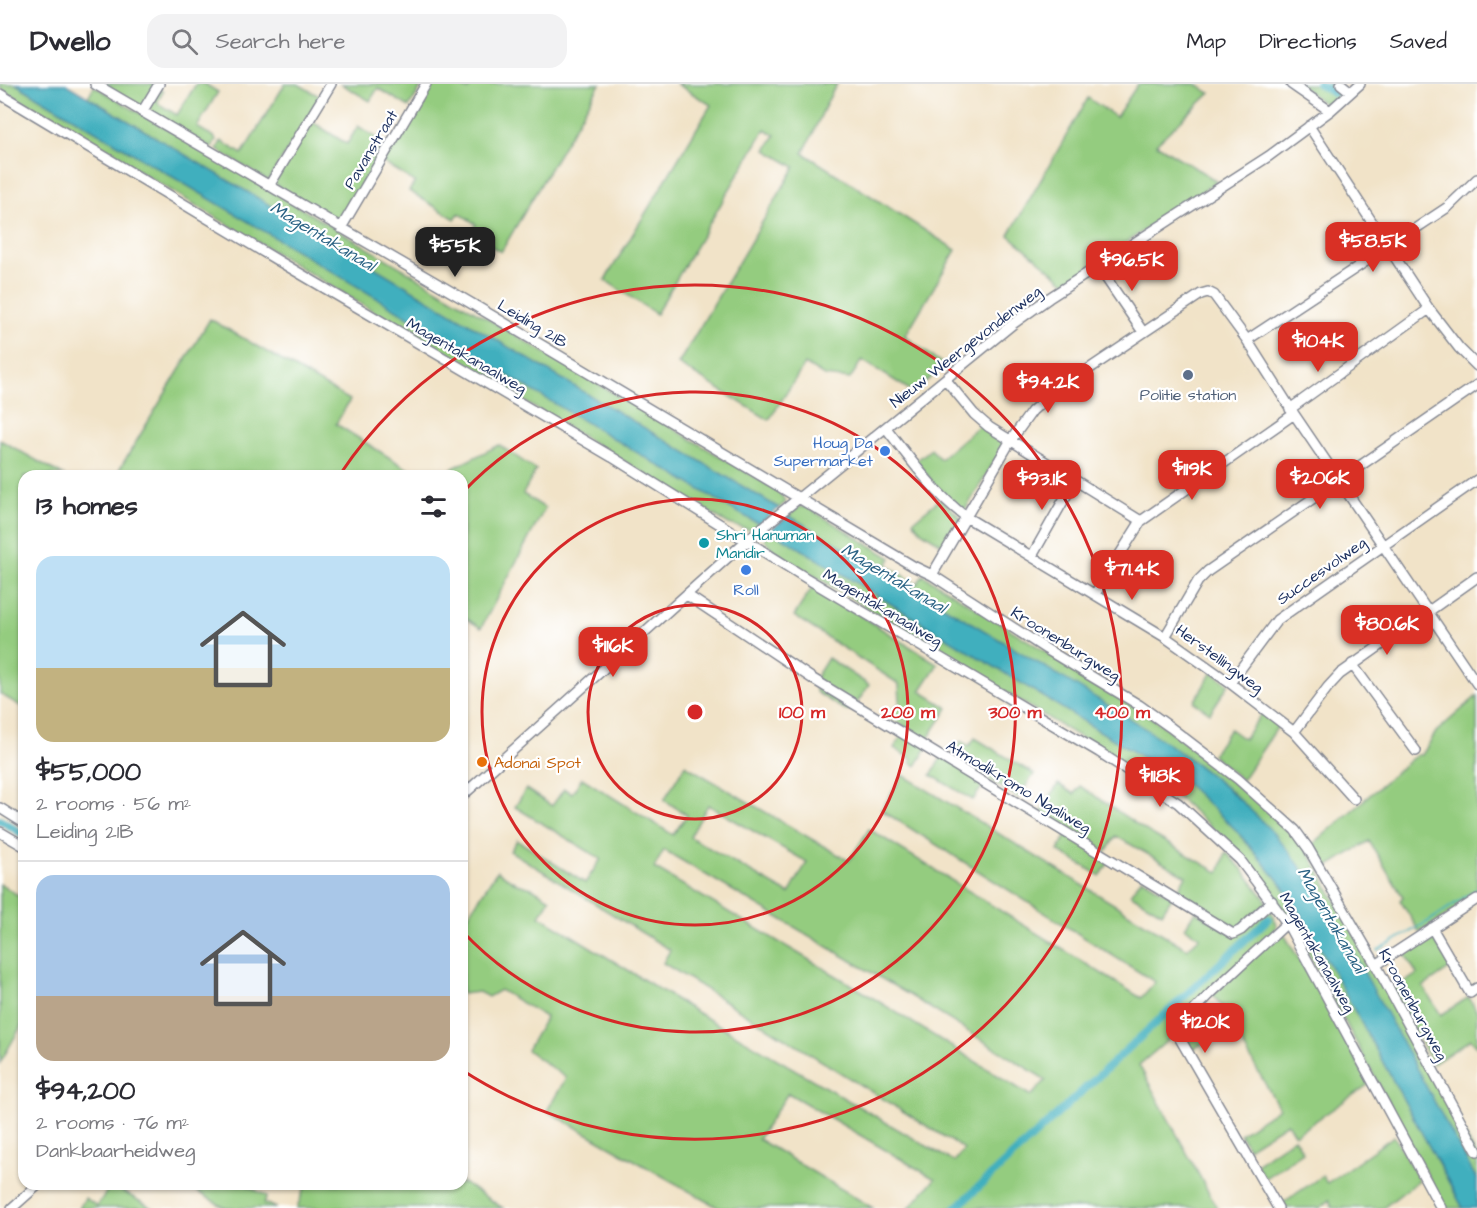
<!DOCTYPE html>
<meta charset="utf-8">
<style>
body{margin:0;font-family:"Architects Daughter",sans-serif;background:#f2f2f3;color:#2b2b33;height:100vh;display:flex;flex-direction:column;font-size:22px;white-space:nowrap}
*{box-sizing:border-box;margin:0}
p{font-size:20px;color:#7c7c81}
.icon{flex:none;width:33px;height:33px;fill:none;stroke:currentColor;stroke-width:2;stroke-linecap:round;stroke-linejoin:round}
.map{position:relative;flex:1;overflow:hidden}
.sheet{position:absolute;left:18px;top:386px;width:450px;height:720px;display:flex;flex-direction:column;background:#fff;border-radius:18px;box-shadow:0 2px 4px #0004}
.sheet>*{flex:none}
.price{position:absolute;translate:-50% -51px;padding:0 14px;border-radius:12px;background:#d93025;color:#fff;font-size:20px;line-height:39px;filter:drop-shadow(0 2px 3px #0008)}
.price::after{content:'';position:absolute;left:50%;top:36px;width:18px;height:14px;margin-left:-9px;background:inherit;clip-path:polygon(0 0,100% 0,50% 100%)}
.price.selected{background:#222;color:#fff}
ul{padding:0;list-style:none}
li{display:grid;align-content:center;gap:12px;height:318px;padding:0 18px}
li+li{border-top:2px solid #e1e1e2}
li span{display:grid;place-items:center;height:186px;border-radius:18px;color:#555}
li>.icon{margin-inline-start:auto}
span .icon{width:108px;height:108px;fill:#fffc;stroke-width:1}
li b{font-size:26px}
h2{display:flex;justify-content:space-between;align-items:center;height:72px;padding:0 18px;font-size:26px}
header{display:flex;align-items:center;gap:36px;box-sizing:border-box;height:84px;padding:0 30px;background:#fff;border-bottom:2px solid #e1e1e2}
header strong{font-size:28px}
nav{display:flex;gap:33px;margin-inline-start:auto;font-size:21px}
.search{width:420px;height:54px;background:#f2f2f3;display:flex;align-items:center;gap:15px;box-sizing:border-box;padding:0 21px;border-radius:18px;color:#7c7c81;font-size:22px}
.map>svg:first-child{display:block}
</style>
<header>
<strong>Dwello</strong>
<div class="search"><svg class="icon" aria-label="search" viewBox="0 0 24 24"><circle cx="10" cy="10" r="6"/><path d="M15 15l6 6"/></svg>Search here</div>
<nav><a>Map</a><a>Directions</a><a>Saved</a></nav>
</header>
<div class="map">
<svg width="1477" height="1124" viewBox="0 0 1477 1124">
<rect width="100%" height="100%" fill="#fff"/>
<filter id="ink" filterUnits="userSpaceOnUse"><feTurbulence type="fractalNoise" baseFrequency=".0167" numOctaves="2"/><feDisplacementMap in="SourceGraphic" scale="12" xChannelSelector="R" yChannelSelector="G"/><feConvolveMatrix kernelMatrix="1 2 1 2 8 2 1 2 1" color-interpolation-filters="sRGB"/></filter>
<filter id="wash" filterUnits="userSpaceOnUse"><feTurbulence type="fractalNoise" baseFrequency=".008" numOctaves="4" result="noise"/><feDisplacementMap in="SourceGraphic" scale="24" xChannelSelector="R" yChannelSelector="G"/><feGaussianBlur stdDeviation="1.35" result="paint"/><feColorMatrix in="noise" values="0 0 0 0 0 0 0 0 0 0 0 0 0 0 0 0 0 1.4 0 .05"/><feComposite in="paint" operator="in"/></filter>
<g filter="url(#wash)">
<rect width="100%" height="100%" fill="#f1e3c8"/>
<path fill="#94cc7f" stroke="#587e6e" stroke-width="1.5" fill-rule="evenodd" d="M0,0h16l743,440 -9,6 -21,-6 -729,-436z
M101,0h56l-15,23z
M196,0h9l13,8 -21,35 17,10 2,3 -4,8 -60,-35c-5,-9 3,-16 8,-24l3,3 -6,11 20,12z
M285,0h13l23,13 -53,84 -51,-31 4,-9 21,13z
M341,0h82l-14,23 -31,-19 -8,13z
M429,0h28l11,6 4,-6h128l-99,168 -30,-18 5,-10 -17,-11 -4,6 -46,-28 6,-9 -33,-20z
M677,0h160c-14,22 -21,47 -34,69l153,97 -51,86 40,30 -32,26 -51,-32 -12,19 -26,-3 -19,-12 -36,56 -91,-56 117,-197 -29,-17 9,-15 -10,-6 -109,185 -51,-34 106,-175z
M1138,0h58l14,9 -54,51 61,37 -151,102 -57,-48 79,-137 28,19z
M1299,0h35l4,6 1,6 -10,8h-5z
M94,2l683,404 9,12 -7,6 -691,-411z
M311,37l36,23 11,-18 30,19 -47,78 -64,-37 -2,-4z
M210,235l140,81 -14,24 78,49 -2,2h-296z
M981,340l21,17 2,5 -39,64c-16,-2 -38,-36 -49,-49l15,-12 9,10z
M0,356l63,35 -39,1v232l-24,-14z
M499,361l37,25 -13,24 22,14 -64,120 -19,-12v-140l-14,-1 5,-7z
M940,415l19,17 1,4 -14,27 -25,-16 -8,-10z
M799,423h8l84,51 -4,7 30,19 6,-9 231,144 87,66 48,43 15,17 106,187 67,125v23l-121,-221 -49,-83 -32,-40 -42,-43 -48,-38 -396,-239z
M770,446l418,255 47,44 48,57 29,47 151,275h-18l-146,-272 -24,-38 -30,-41 -70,-62 -400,-243 -11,-13z
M813,502l125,78 -18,27 28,17 -21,32 -38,-23 11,-15 -1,-18 -105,-68z
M828,574l41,27 -16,24 -7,2 -30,-19v-15z
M1212,588l17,12 -19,29 -16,-11z
M1477,612v200l-57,37 -20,-33 3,-3 -34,-56 -46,29 -12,-24 105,-91h6l14,-23z
M1263,628l16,13 -37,55 -30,-25 18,-26 14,10z
M904,648l24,14 -12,20 -5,-4 1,-3 -18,-11z
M975,654l59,36 -16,24 -66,-42 9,-15 8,5z
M942,672l43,27 -12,17 -42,-25z
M685,681l164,96 20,-32 272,169 14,-16 -274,-172 22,-35 284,174 13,-12 -15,-9 10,-17 39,24 35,-28 8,18 -4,6 -95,88 -4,16 -35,30 78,143h-308l26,-29 -147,-86 -30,46 115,69h-154l-172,-97 19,-33 -39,-28 19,-33 -46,-27 -12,7 -9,-5 -17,2v-69l35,-54 20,13 15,4 18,11 -10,17 153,94 261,152 10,-13 -301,-186 7,-13 -160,-99 7,-11 68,43 16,-24 -86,-52 11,-18 26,17 12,-17 8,4 10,-15 91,57 14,-20 -23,-15zM708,721l99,57 -18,32 -99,-57zM664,766l247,146 135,84 -15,16 -174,-108 -203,-120z
M1058,700l16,10 6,-8 70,47 69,40 7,-21 17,18 23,30v3l-31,27 -60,-36 11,-18 -70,-40 -10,16 -65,-40z
M1067,750l44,25 -11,17 -42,-25z
M1142,794l30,19 -10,16 -32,-19z
M0,800l24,15v122l-24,42z
M1282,847l40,66 47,87 -74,51 -8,-12 -39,25 -8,-14 39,-26 -47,-82 -42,25 -6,-11 -2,-13 4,-5 7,13 33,-24 -13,-16z
M1431,850l21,33 -29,20 18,28 28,-18 8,15v35l-6,-8 -38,25 -40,-74 24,-16 -14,-23z
M1394,1052l25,44 -36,28h-50l-4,-8 -9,8h-37l-2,-4 41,-28 5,7z
M1294,1054l9,14 -38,26 -9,-14z
M462,1098l41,26h-206l9,-24h156z
M184,1100h60l23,12 -3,7 13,5h-52z
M111,1101l41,23h-73l6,-10 12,8z"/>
<path fill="#41afbe" stroke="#2e6f8e" stroke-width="1.5" d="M16,0h50l713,424 -20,16 -20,-11z
M789,432c84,48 168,98 251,148 84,51 169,98 235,171 39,44 68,99 96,150 36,65 71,130 106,195v28h-14l-151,-275 -29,-47 -48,-57 -47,-44 -418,-255z"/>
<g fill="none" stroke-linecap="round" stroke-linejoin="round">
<path stroke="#41afbe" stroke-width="2" d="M1319,0l14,9
M1378,866l51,-29 48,-32"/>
<path stroke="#41afbe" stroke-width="8" d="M1319,0l14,9
M0,736l24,15
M956,1124l312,-289"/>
</g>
</g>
<g filter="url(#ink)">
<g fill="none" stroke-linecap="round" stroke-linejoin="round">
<defs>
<path id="minor" d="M95,0l379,221 439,261 19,9 114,74 93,56 31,22 68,52 57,51 13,18 68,117 101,186
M1291,0l39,27
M1341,0l10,8
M0,10l277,166 335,197 194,121 293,174 79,51 62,57 47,63 154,285
M142,28l17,-28
M1309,42l120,183 30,39 18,18
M269,102l62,-102
M341,144l85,-144
M1098,182l45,66
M1247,256l201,-133 29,-28
M946,296l28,34 15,13 152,94
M1290,325l139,-100
M886,344c25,32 48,65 80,89l199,120 65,46 64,49 60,67
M1032,472l43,-76
M932,491l79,-135 21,-29 18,-16 151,-101 7,-2 6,3 33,45 47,74 183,270
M1095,510l46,-73 153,-107
M687,511l126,84 420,255 8,-4 31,-29
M1165,553l33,-56 10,-10 269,-186
M1352,580l64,87
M1230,599l47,-63 200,-140
M1294,648l34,-45 12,-13 137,-97
M462,712l284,-255 268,-218 35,-25 220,-142 61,-45 30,-27
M0,724l24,15
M0,748l24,14
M1432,844l38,65 7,-5
M1376,881l101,-66
M12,1124l27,-24
M1278,1124l-99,-171 -1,-10 33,-34 76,-70"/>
</defs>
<use href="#minor" stroke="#868993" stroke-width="12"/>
<use href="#minor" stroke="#fff" stroke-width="9"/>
</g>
</g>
<g fill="none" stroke="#d62828" stroke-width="3">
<circle cx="695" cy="628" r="107"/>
<circle cx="695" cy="628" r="213"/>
<path d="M463 408A320 320 0 1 1 463 848"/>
<path d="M341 389A427 427 0 1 1 462 986"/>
</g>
<circle fill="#5c6f8a" stroke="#fff" stroke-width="2" cx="1188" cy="291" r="6"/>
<g fill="#3f7fe0" stroke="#fff" stroke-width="2">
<circle cx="885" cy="367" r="6"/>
<circle cx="746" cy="486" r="6"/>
</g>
<circle fill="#0f9aa8" stroke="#fff" stroke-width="2" cx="704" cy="459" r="6"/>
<circle fill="#e8710a" stroke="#fff" stroke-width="2" cx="482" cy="678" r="6"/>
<g text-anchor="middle" stroke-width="4.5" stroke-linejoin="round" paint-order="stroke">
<g font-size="16" fill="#1b2f5e" stroke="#fff">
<text transform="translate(370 65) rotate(-59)" y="6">Pavanstraat</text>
<text transform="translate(533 239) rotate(31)" y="6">Leiding 21B</text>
<text transform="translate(965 262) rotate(-38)" y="6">Nieuw Weergevondenweg</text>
<text transform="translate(467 271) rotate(30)" y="6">Magentakanaalweg</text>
<text transform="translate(1321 486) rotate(-35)" y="6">Succesvolweg</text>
<text transform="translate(883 523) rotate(31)" y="6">Magentakanaalweg</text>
<text transform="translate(1066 559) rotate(32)" y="6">Kroonenburgweg</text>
<text transform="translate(1220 574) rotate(36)" y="6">Herstellingweg</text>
<text transform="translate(1019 702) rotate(31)" y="6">Atmodikromo Ngaliweg</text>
<text transform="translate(1318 868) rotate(60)" y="6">Magentakanaalweg</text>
<text transform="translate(1414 920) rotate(61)" y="6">Kroonenburgweg</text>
</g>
<g font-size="16" fill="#4e5e75" stroke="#fff">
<text x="1188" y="316">Politie station</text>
</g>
<g font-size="16" fill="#366cbe" stroke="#fff" text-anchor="end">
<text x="873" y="364">Houg Da<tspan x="873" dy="18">Supermarket</tspan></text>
<text x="746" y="511" text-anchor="middle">Roll</text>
</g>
<g font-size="16" fill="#0d838f" stroke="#fff" text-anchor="start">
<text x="716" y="456">Shri Hanuman<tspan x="716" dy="18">Mandir</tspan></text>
</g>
<g font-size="16" fill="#c56008" stroke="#fff" text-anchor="start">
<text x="494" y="684">Adonai Spot</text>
</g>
<g font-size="18" font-style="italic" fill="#2a6284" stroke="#fff">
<text transform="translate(323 152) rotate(31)" y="6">Magentakanaal</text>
<text transform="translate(894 494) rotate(31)" y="6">Magentakanaal</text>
<text transform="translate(1332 836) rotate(60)" y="6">Magentakanaal</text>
</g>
</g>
<circle cx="695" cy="628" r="9" fill="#d62828" stroke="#fff" stroke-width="3"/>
<g font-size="18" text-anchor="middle" font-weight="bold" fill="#d62828" stroke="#fff" stroke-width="4.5" stroke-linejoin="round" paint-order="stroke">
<text x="802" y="634">100 m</text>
<text x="908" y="634">200 m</text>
<text x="1015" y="634">300 m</text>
<text x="1122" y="634">400 m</text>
</g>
</svg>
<b class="price" style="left:1373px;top:189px">$58.5K</b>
<b class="price selected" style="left:455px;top:194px">$55K</b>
<b class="price" style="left:1132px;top:208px">$96.5K</b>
<b class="price" style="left:1318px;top:289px">$104K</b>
<b class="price" style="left:1048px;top:330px">$94.2K</b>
<b class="price" style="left:1192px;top:417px">$119K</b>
<b class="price" style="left:1320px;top:426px">$206K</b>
<b class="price" style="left:1042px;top:427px">$93.1K</b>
<b class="price" style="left:1132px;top:517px">$71.4K</b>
<b class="price" style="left:1387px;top:572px">$80.6K</b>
<b class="price" style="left:613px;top:594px">$116K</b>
<b class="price" style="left:1160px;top:724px">$118K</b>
<b class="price" style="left:1205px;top:970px">$120K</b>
<section class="sheet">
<h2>13 homes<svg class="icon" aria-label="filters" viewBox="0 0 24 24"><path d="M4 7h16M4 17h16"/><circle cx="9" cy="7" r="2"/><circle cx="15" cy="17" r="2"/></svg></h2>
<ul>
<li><span style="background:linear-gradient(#bfe0f5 60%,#c2b280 0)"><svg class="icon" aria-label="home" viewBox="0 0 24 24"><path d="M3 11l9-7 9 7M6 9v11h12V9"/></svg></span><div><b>$55,000</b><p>2 rooms · 56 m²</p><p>Leiding 21B</p></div></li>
<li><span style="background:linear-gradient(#a9c7e8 65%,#b9a48a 0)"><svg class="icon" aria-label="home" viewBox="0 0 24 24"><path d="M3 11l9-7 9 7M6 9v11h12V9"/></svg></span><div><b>$94,200</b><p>2 rooms · 76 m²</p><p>Dankbaarheidweg</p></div></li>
</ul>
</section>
</div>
